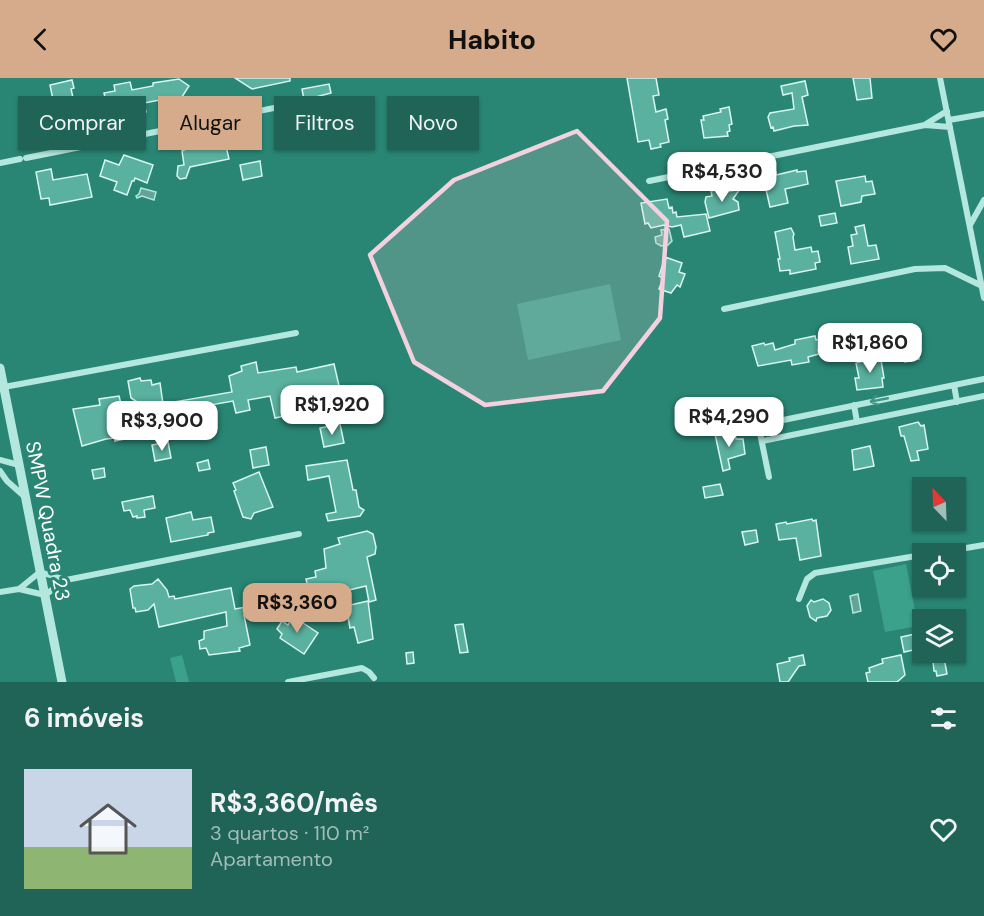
<!DOCTYPE html>
<html lang="pt">
<meta charset="utf-8">
<style>
body{margin:0;font-family:"DM Sans",sans-serif;background:#276a5d;color:#f1f3f6;height:100vh;display:flex;flex-direction:column;font-size:22px;white-space:nowrap}
*{box-sizing:border-box;margin:0}
p{font-size:20px;color:#a1bdba}
.icon{flex:none;width:33px;height:33px;fill:none;stroke:currentColor;stroke-width:2;stroke-linecap:round;stroke-linejoin:round}
.map{position:relative;height:604px;overflow:hidden}
.panel{display:flex;flex-direction:column;background:#1f6457;flex:1}
.panel>*{flex:none}
.guide{position:absolute;left:18px;top:18px;width:600px;height:54px;display:flex;gap:12px}
.needle{width:39px;rotate:337deg}
.fabs{position:absolute;left:912px;top:399px;display:grid;gap:12px}
.fabs a{display:grid;place-items:center;width:54px;height:54px;border-radius:0px;background:#1f6457;box-shadow:0 2px 4px #0004;font-size:30px}
.price{position:absolute;translate:-50% -51px;padding:0 14px;border-radius:12px;background:#fff;color:#222;font-size:20px;line-height:39px;filter:drop-shadow(0 2px 3px #0008)}
.price::after{content:'';position:absolute;left:50%;top:36px;width:18px;height:14px;margin-left:-9px;background:inherit;clip-path:polygon(0 0,100% 0,50% 100%)}
.price.on{background:#d6ab8b;color:#111}
ul{padding:0;list-style:none}
li{display:flex;align-items:center;gap:18px;height:150px;padding:0 24px}
li span{display:grid;place-items:center;flex:none;width:168px;height:120px;border-radius:0px;color:#555}
li>.icon{margin-inline-start:auto}
span .icon{width:72px;height:72px;fill:#fffc;stroke-width:1}
li b{font-size:26px}
h2{display:flex;justify-content:space-between;align-items:center;height:72px;padding:0 24px;font-size:26px}
.tag{padding:0 21px;border-radius:0px;background:#1f6457;box-shadow:0 2px 4px #0004;font-size:21px;line-height:54px}
.tag.on{background:#d6ab8b;color:#111}
header{display:flex;justify-content:space-between;align-items:center;height:78px;padding:0 24px;background:#d6ab8b;color:#111;font-size:27px;font-weight:700}
.map>svg:first-child{display:block}
</style>
<header><svg class="icon" aria-label="back" viewBox="0 0 24 24"><path d="M15 5l-7 7 7 7"/></svg>Habito<svg class="icon" aria-label="heart" viewBox="0 0 24 24"><path d="M12 20l-8-8c-3-5 5-10 8-4 3-6 11-1 8 4z"/></svg></header>
<div class="map">
<svg width="984" height="604" viewBox="0 0 984 604">
<defs>
<pattern id="water-ripples" width="26" height="14" patternUnits="userSpaceOnUse" patternTransform="scale(1.5)"><rect width="26" height="14" fill="#65a397"/><path d="M2 4q2-2 4 0t4 0M15 11q2-2 4 0t4 0" fill="none" stroke="#5c857d"/></pattern>
</defs>
<rect width="100%" height="100%" fill="#298674"/>
<path fill="#3ba18b" d="M610,206l11,56 -93,20 -11,-56z
M906,486l12,62 -33,6 -12,-61z
M182,577l7,27h-13l-6,-24z"/>
<path fill="url(#water-ripples)" stroke="#a9e8da" stroke-width="1.5" d="M141,110l15,4 -2,8 -12,-4 -5,2 -1,-2 3,-2z
M669,151l3,12 -4,4 -7,1 -5,-3 -1,-6 7,-2 -1,-5z
M858,516l3,17 -8,2 -3,-17z"/>
<path fill="#5ab19f" stroke="#d8f6f0" stroke-width="1.5" d="M235,0h55v3l-38,8z
M627,0h29l3,17 -6,1 3,16 10,-3 2,10 -3,1 4,22 -9,2 1,3 -10,2 -2,-9 -11,2z
M853,0h17l2,20 -15,2z
M179,1l10,7 -9,14 -5,-3 -31,6 2,9 -12,2 -1,-5 -16,4 1,5 -8,1 -6,-26 11,-2 -1,-6 16,-3 2,8 21,-4v-3z
M72,2l2,8 -3,1 7,30 -10,1 -1,-3 -28,9 -1,-7h-4l-1,-8 3,-1 -2,-6 19,-4 -3,-15z
M805,3l3,14 -6,2 6,28 -14,1 -20,5 -1,-4 -2,1 -3,-11 2,-4 24,-4 -2,-16 -9,2 -2,-9z
M329,6l2,9 -27,7 -2,-11z
M729,29l3,17 -3,1 1,6 -3,1 1,4 -24,2 -3,-18h3l-1,-4 18,-4 -1,-3z
M225,64l4,17 -39,8 -4,11 -6,1 -3,-3 1,-10 6,-1 -2,-14 13,-6z
M124,77l29,10 -6,18 -12,-5 -1,3h-2l-5,14 -13,-5 3,-8 -17,-6 5,-16 14,5z
M260,83l2,15 -19,4 -3,-15z
M51,91l2,11 34,-6 5,23 -42,8 -1,-7 -8,1 -5,-27z
M797,92v2l9,-1 2,13 -23,5 3,14 -18,4 -5,-22 6,-1 -2,-10 7,-2v3z
M865,98l1,6 6,-1 3,13 -13,2 -1,6 -20,4 -5,-25z
M725,110l1,4 14,-3 -7,10 5,3 1,8 -30,8 -4,-16 1,-5 6,-1 -1,-5z
M667,121l2,9 3,-1 1,6 3,-1 1,5 29,-3 4,17 -26,6 -3,-12 -9,2 -8,-2 -13,3 -3,-5 -3,1 -4,-21z
M835,135l2,10 -16,3 -2,-10z
M864,147l4,21 8,-1 3,14 -28,5 -3,-17 5,-1 -2,-11 6,-1 -2,-7z
M791,150l3,6 -1,3 2,13 16,-3 1,5 6,-1 2,11 -5,1 1,6 -26,5v-4l-10,1 -2,-12h2l-5,-27z
M665,179l17,6 -3,9 6,2 -5,13 -3,-2 -6,8 -12,-4 4,-11 -4,-2z
M815,258l1,4 6,-1 2,10 -6,1 1,4 -11,3 1,5 -17,3 -1,-5 -33,6 -6,-20 12,-3 1,2 8,-2 2,7 20,-6v-4z
M918,272l1,9 -14,3 -2,-9z
M880,276l4,24h-2l1,9 -26,3 -2,-12h4l-3,-15 13,-3 -1,-3z
M256,284l2,11 38,-6 1,5 37,-8 9,39 -28,4 -3,-16 -24,4 4,16 -3,1v3l-14,3 -5,-22 -22,4 2,10 -14,3 -3,-12 -40,7 4,20 -24,4 -3,-18 -25,5 -3,-3 -3,-13 -8,-5 -3,-17 12,-3 1,3 10,-1 1,5 8,-2 3,21 69,-12 -3,-16 13,-5 -1,-5z
M119,318l7,27 8,-2 2,13 -7,1 1,3 -15,3v-3l-9,1 -24,7 -9,-37 27,-4 -1,-6z
M918,344l3,4 3,-1 4,24 -11,2 2,9 -8,1 -7,-25h-3l-2,-9z
M340,346l4,19 -20,4 -4,-19z
M735,353l1,8h7l2,15 -17,5 2,10 -7,2 -8,-37z
M168,364l3,16 -16,3 -3,-16z
M870,368l4,20 -20,4 -2,-20z
M266,369l3,18 -16,3 -3,-18z
M208,382l2,9 -11,2 -2,-8z
M347,382l6,30h3l3,17 5,3 -4,6 -32,5 -2,-7 10,-2 -7,-36 -21,4 -2,-14z
M104,390l1,9 -11,2 -2,-9z
M259,394l14,35 -19,6 -3,6 -8,-2 -9,-26 2,-1 -3,-7z
M720,406l3,11 -18,3 -2,-11z
M153,418l2,12 -11,2 1,7 -8,1v-2l-4,1 -3,-7 -6,1 -2,-9z
M191,434l2,8 18,-3 3,15 -6,1v2l-37,7 -5,-24z
M812,441l1,2 3,-1 5,36 -21,4 -4,-22 -17,2 -3,-16 10,-2 1,2z
M756,452l2,12 -13,3 -3,-13z
M367,453l6,3 3,13 -1,7 -8,3 9,43 -7,2 -3,-16 -17,4 1,5 -7,2 -2,-8 -31,7 -4,-17 10,-2 -1,-6 11,-3 -2,-19 16,-5 -2,-6z
M158,501l9,11 2,7 5,-1 1,3 56,-11 4,21 11,-2 2,7 -4,1 6,30 -11,3 1,3 -31,4 -3,-7 -6,1 -1,-8 5,-2v-8l23,-5 -1,-14 -67,15 -5,-23 -6,6 -12,2 -1,-4h-2l-3,-19 4,-3 18,-2z
M274,513l1,14h-27l1,-9h17z
M823,521l6,4 2,7 -4,6 -10,2 -1,3 -6,-4 -3,-11 4,-6 3,2z
M368,523l5,38 -15,4 -4,-16 -4,1 -4,-22z
M295,535l11,7 -3,3 15,10 -14,21 -24,-16 2,-4 -5,-5 5,-8 6,4z
M463,546l5,28 -8,1 -5,-28z
M915,556l3,15 -14,3 -3,-15z
M413,574l1,11 -7,1 -1,-11z
M932,574h11l4,22 -10,2 -1,-5h-2z
M803,577l2,10 -6,1 -11,16h-8l-3,-18 13,-3 -1,-3z
M901,577l4,20 -8,7h-29l-2,-9 4,-1 -1,-4 14,-5 -1,-4z"/>
<g fill="none" stroke-linecap="round" stroke-linejoin="round">
<path stroke="#b4e7dd" stroke-width="6" d="M940,0l44,220
M949,42l35,-6
M926,46l21,-13
M26,80l253,-51
M0,85l20,-4
M649,103l276,-56 25,2
M970,147l14,-25
M724,231l191,-40 30,-1 37,18
M954,307l3,17
M4,309l292,-54
M854,327l3,17
M755,331l14,68
M759,347l225,-46
M762,363l222,-45
M0,382l19,5
M0,393l7,10 18,16
M931,476l53,-9
M19,511l21,-17 26,8
M0,514l19,-3 26,6 21,-15 233,-46
M799,521l8,-20 8,-6 107,-18
M288,604l74,-14 7,4 5,6"/>
<path stroke="#b4e7dd" stroke-width="9" d="M0,290l62,314"/>
</g>
<defs><path id="oneway-shaft" d="M-6 0H5M1.5-3L5.5 0L1.5 3" fill="none" stroke-width="1.6" stroke-linecap="round" stroke-linejoin="round" transform="scale(1.5)"/></defs>
<use stroke="#3e9584" href="#oneway-shaft" transform="translate(879 322) rotate(169)"/>
<path fill="#f3d1de" fill-opacity="0.2" stroke="#f3d1de" stroke-width="4.5" stroke-linejoin="round" d="M577,53l90,90 -7,97 -57,73 -118,14 -71,-43 -44,-107 84,-75z"/>
<g text-anchor="middle" stroke-width="6" stroke-linejoin="round" paint-order="stroke">
<g font-size="20" fill="#fff" stroke="#298674">
<text transform="translate(48 443) rotate(79)" y="7">SMPW Quadra 23</text>
</g>
</g>
</svg>
<div class="fabs">
<a><svg class="needle" viewBox="-14 -14 28 28"><path d="M0-13l5 13h-10z" fill="#e53935"/><path d="M0 13l5-13h-10z" fill="#a1bdba"/></svg></a>
<a><svg class="icon" aria-label="locate" viewBox="0 0 24 24"><circle cx="12" cy="12" r="6"/><path d="M12 2v4M12 18v4M2 12h4M18 12h4"/></svg></a>
<a><svg class="icon" aria-label="layers" viewBox="0 0 24 24"><path d="M12 4l9 5-9 5-9-5zM3 14l9 5 9-5"/></svg></a>
</div>
<b class="price" style="left:722px;top:125px">R$4,530</b>
<b class="price" style="left:870px;top:296px">R$1,860</b>
<b class="price" style="left:332px;top:358px">R$1,920</b>
<b class="price" style="left:729px;top:370px">R$4,290</b>
<b class="price" style="left:162px;top:374px">R$3,900</b>
<b class="price on" style="left:297px;top:556px">R$3,360</b>
<div class="guide">
<a class="tag">Comprar</a>
<a class="tag on">Alugar</a>
<a class="tag">Filtros</a>
<a class="tag">Novo</a>
</div>
</div>
<section class="panel">
<h2>6 imóveis<svg class="icon" aria-label="filters" viewBox="0 0 24 24"><path d="M4 7h16M4 17h16"/><circle cx="9" cy="7" r="2"/><circle cx="15" cy="17" r="2"/></svg></h2>
<ul>
<li><span style="background:linear-gradient(#c9d6e8 65%,#8fb573 0)"><svg class="icon" aria-label="home" viewBox="0 0 24 24"><path d="M3 11l9-7 9 7M6 9v11h12V9"/></svg></span><div><b>R$3,360/mês</b><p>3 quartos · 110 m²</p><p>Apartamento</p></div><svg class="icon" aria-label="heart" viewBox="0 0 24 24"><path d="M12 20l-8-8c-3-5 5-10 8-4 3-6 11-1 8 4z"/></svg></li>
</ul>
</section>
